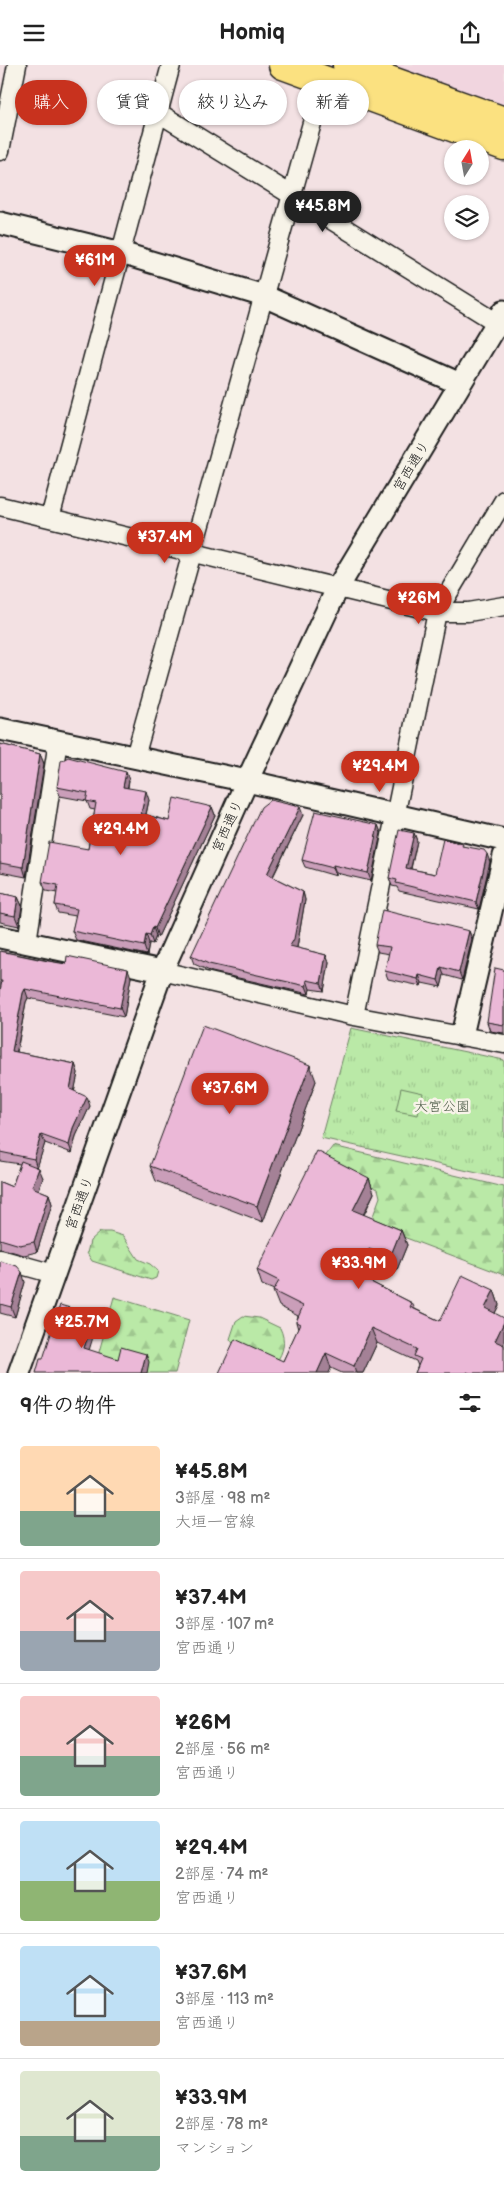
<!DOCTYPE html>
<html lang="ja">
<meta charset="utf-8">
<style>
body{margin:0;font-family:"Balsamiq Sans","Klee One",sans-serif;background:#f2f2f2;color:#222;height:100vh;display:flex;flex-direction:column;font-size:19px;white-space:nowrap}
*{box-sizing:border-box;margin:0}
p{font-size:16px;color:#767676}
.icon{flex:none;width:28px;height:28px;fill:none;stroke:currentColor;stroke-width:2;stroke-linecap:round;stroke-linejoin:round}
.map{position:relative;height:1308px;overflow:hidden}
.details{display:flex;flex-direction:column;background:#fff;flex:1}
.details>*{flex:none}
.guide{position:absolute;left:15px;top:15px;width:475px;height:45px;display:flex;gap:10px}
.needle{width:32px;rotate:11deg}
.controls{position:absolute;left:444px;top:75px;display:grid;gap:10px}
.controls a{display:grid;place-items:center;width:45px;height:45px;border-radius:50%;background:#fff;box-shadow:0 1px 4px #0004;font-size:25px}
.price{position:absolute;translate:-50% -42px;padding:0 11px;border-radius:18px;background:#c8321e;color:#fff;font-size:16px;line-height:32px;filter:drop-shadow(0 1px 2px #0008)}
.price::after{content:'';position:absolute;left:50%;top:30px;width:15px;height:11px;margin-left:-8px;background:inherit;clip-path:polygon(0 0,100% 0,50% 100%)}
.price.current{background:#222;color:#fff}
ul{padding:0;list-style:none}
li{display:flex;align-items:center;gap:15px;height:125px;padding:0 20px}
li+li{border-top:1px solid #e0e0e0}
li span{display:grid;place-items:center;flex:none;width:140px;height:100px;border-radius:5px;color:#555}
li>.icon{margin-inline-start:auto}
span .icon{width:60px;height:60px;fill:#fffc;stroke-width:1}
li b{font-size:21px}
h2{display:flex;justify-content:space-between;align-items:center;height:60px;padding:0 20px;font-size:21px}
.tag{padding:0 18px;border-radius:22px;background:#fff;box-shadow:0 1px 4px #0004;font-size:18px;line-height:45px}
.tag.current{background:#c8321e;color:#fff}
header{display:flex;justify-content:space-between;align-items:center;height:65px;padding:0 20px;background:#fff;font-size:22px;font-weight:800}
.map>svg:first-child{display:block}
</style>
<header><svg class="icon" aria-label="menu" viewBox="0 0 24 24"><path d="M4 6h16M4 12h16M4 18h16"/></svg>Homiq<svg class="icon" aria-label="share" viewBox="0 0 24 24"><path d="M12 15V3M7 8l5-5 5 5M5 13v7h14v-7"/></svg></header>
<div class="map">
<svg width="504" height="1308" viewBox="0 0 504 1308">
<defs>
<pattern id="grass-tufts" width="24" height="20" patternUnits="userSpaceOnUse" patternTransform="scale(1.25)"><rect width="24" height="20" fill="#bae9a7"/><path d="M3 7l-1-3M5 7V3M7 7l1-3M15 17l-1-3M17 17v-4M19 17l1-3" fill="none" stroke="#9fc78f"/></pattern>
<pattern id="forest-firs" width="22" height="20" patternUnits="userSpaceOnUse" patternTransform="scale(1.25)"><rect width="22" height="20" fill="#bae9a7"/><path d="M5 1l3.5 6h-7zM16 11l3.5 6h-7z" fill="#9fc78f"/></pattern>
</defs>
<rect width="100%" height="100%" fill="#f3e1e3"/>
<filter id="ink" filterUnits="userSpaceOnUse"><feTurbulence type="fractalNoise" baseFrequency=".02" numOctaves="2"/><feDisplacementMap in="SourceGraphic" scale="10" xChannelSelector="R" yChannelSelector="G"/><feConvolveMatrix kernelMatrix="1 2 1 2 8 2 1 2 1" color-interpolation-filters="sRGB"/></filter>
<g filter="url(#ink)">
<path fill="#f1d5df" d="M391,0h113v43z"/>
<path fill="url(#grass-tufts)" stroke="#6b8262" d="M351,963l153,32v119l-183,-41z"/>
<path fill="url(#forest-firs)" stroke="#6b8262" d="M333,1081l171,41v88l-127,-48 -4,-11 7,-19 -2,-8 -54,-26v-5z
M100,1167h10l13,4 15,23 12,5 8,7 -2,7 -5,2 -59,-19 -5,-8 3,-12z
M114,1232l75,23 -14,53h-67l-9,-21z
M243,1251l16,2 21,10c6,13 4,23 -4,35l-41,-17 -5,-7 6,-18z"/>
<path fill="#bae9a7" stroke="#6b8262" d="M401,1023l22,5 -5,22 -22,-4z"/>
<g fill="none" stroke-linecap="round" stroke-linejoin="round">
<defs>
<path id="minor" d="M159,48l345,214
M0,86l17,-86
M0,441l437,106h31l36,-6
M50,453l121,-453
M135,692l189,-677
M27,877l31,-201
M162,906l192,45 150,28
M354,951l83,-404 67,-112
M0,1194l54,15"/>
<path id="tertiary" d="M0,158l121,30 143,43 196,88
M0,664l247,52 257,59
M0,872l162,34
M462,970l42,-179
M19,1308l143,-402 85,-190 90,-192 167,-278"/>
<path id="primary" d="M283,0l221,81
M347,0l157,56"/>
</defs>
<use href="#minor" stroke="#1c1c1c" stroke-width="21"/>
<use href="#tertiary" stroke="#1c1c1c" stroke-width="25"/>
<use href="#primary" stroke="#1c1c1c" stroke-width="31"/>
<use href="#minor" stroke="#f7f3e8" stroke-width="18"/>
<use href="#tertiary" stroke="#f7f3e8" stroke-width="21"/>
<use href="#primary" stroke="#fbe180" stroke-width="28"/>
</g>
<path fill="#ca9eb9" stroke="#1c1c1c" d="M0,679l40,10 4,10 -18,113 -26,-5z
M129,715l-1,8 21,12 -3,15 23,6 43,-14 3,8 -57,122 -2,-1 -3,8 -4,-1 -2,12 -71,-15 -4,-9 4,-15 -18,-3 -3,-8 2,-12 -11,-2 -4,-9 46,-33 7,-39 -5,-1 -3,-8 -27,-5 -3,-9z
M303,750l-30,62 30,15 2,8 -8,48 29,7 3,8 -5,28 -14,-2 -1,5 -97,-22 -18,-8 -3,-8z
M378,760l3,8 -10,48 -35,-8v3l-31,-9 -3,-7z
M414,768l3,8 -6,28 24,5 28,-28 27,16 -11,47 -80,-18 -2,-4 -5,-1 -3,-8z
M0,828l18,4 4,9 -3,20 -19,-4z
M469,866l3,8 -10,41 -18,-5 -3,12 -19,-4 -1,3 -33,-7 -3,-8 4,-17 -11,-2 -3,-7z
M0,886l131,26 -7,40 -96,-19 -2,4 -9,50 58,12 3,9 -4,19 16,14 -14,30 -4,17 -27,-10 -8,24 6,11 -4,12 10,4 3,10 -15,48 -13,3 -21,-6h-3v-67l12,5 8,-23 -20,-3z
M504,905v63l-14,-2 -3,-9z
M316,1016l-53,141 -107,-41 -6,-15z
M369,1113l5,15 -10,22 37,15 6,15 -11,27 -21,-8 -8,16 45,23 3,6 25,12 54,-31 5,15 -4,8 9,60h-89l3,-7 -2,-5 -39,-18 -14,30h-21l-11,-5 -48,-7 15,-32 -2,-7 2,-6 -19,-10 -6,-15 1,-1 -12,-5 -5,-15z
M0,1196l25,21 -10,35 -15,-4z"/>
<path fill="#a48196" stroke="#1c1c1c" d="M40,689l4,10 -18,113 -3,-10z
M126,707l3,8 -3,15 -3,-8z
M146,726l3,9 -5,23 -3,-9z
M212,742l3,8 -57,122 -3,-9z
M300,742l3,8 -33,67 -3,-8z
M378,760l3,8 -10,48 -3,-8z
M414,768l3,8 -8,35 -3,-8z
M487,789l3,8 -11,47 -3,-7z
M333,800l3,8v3l-3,-8z
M303,827l2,8 -8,47 -4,7 -3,-8z
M18,832l4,9 -3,20 -4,-10z
M153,862l3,9 -3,8 -3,-9z
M469,866l3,8 -10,41 -3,-8z
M146,869l3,9 -2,12 -3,-9z
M326,890l3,8 -5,28 -3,-8z
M441,902l3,8 -3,12 -3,-7z
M128,904l3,8 -7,40 -4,-9z
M419,910l3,8 -1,3 -3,-7z
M307,915l3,9 -1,5 -3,-8z
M25,924l3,9 -2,4 -11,58 -3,-9 11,-58z
M75,999l3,9 -5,25 -3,-9z
M310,1000l6,16 -53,141 -6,-16z
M87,1032l3,9 -14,30 -4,17 -3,-8 4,-17z
M41,1070l4,8 -8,25 -3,-9z
M39,1103l4,10 -7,19 -4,-10z
M369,1113l5,15 -16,32 -5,-15z
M49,1129l3,10 -15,48 -3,-10z
M401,1165l6,15 -11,27 -6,-15z
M369,1184l6,15 -12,26 -6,-15z
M22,1207l3,10 -10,35 -4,-10z
M494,1225l5,15 -9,18 -5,-15z
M94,1250l3,9 -10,33 -3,-9z
M504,1257v26l-9,-7z
M371,1263l6,15 -14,30h-7l-2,-7z
M326,1288l5,15 -2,5h-12z
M146,1289l3,8 -2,11h-6z"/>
<path fill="#ebb8d7" stroke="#1c1c1c" d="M0,679l40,10 -17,113 -23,-4z
M68,692l58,15 -3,15 23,4 -5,23 28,7 5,-23 38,9 -57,121 -2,-1 -3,8 -4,-1 -2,12 -72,-15 5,-22 -22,-4 3,-20 -16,-3 7,-40 39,7 8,-46 -10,-2 2,-8 -31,-6 4,-26z
M270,735l30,7 -33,67 36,18 -9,47 -4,7 36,9 -5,28 -14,-3 -1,6 -97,-22 -18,-8 70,-149z
M315,746l63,14 -10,48 -35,-8v3l-31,-8z
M399,765l15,3 -8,35 29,6 8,-35 20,5 -1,2 22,4 3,4 -11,48 -80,-19 1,-3 -8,-2z
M0,828l18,4 -3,19 -15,-3z
M382,845l87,21 -10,41 -18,-5 -3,13 -19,-5 -1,4 -33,-8 5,-24 -15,-2z
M0,886l48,10 18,3 1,-8 61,13 -8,39 -95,-19 -2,4 -11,58 63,13 -5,25 17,8 -14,31 -4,17 -28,-10 -7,24 -34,-7v-161l2,-10h-2z
M495,903l9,2v55l-17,-3z
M203,960l107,40 -53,141 -107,-40z
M317,1086l52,27 -16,32 48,20 -11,27 -21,-8 -12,26 55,28 -2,4 30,14 22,-46 32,15 -9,18 19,10v4l-9,19 9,4v28h-34l-3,-1v1h-52l6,-14 -7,-3 3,-7 -46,-21 -17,38 -28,-13 -9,20h-98l16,-34 48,22 17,-37 -4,-2 7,-16 -30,-15 6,-10 -22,-11z
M21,1096l18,7 -7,19 17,7 -15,48 -14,3 -20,-6v-57l12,5z
M0,1196l17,5 5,6 -11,35 -11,-3z
M60,1240l34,10 -10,33 34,11 3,-12 25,7 -5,19h-105l4,-14h3z"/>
</g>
<g text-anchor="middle" stroke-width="5" stroke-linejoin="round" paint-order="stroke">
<g font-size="14" fill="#1c1c1c" stroke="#f7f3e8">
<text transform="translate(411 401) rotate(-59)" y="5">宮西通り</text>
<text transform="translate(227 761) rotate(-66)" y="5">宮西通り</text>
<text transform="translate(79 1138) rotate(-70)" y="5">宮西通り</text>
</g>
<g font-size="14" fill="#4b5a46" stroke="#f7f3e8">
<text x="442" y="1046">大宮公園</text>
</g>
</g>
</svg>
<div class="controls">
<a><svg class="needle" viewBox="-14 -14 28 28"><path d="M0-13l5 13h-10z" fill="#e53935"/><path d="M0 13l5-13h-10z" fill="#767676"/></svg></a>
<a><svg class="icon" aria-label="layers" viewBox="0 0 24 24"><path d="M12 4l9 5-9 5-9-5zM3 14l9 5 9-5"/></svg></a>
</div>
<b class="price current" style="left:323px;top:168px">¥45.8M</b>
<b class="price" style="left:95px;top:222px">¥61M</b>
<b class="price" style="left:165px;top:499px">¥37.4M</b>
<b class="price" style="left:419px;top:560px">¥26M</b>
<b class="price" style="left:380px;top:728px">¥29.4M</b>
<b class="price" style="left:121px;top:791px">¥29.4M</b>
<b class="price" style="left:230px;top:1050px">¥37.6M</b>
<b class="price" style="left:359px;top:1225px">¥33.9M</b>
<b class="price" style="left:82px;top:1284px">¥25.7M</b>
<div class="guide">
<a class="tag current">購入</a>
<a class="tag">賃貸</a>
<a class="tag">絞り込み</a>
<a class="tag">新着</a>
</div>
</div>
<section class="details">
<h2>9件の物件<svg class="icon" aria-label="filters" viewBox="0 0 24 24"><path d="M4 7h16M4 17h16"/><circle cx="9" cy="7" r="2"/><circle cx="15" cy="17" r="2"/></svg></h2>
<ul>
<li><span style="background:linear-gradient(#ffd9b3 65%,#7fa58c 0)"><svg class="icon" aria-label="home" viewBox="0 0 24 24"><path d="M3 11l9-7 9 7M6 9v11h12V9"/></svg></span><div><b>¥45.8M</b><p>3部屋 · 98 m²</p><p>大垣一宮線</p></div></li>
<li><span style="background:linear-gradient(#f6c9c9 60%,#9aa5b1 0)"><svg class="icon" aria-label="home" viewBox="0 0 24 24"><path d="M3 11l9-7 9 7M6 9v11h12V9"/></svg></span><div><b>¥37.4M</b><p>3部屋 · 107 m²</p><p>宮西通り</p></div></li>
<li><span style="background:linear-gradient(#f6c9c9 60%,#7fa58c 0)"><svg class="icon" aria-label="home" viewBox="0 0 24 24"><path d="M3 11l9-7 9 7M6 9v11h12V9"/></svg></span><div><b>¥26M</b><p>2部屋 · 56 m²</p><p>宮西通り</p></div></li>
<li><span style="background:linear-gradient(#bfe0f5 60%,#8fb573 0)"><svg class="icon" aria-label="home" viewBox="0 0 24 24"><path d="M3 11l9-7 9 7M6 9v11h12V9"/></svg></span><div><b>¥29.4M</b><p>2部屋 · 74 m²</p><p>宮西通り</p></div></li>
<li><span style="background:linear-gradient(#bfe0f5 75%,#b9a48a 0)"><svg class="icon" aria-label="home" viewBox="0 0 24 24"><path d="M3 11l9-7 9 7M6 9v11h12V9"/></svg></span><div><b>¥37.6M</b><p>3部屋 · 113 m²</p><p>宮西通り</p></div></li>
<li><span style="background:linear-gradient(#dfe7d0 65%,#7fa58c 0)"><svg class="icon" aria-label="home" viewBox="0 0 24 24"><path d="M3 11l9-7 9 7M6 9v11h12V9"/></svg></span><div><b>¥33.9M</b><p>2部屋 · 78 m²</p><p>マンション</p></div></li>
</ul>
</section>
